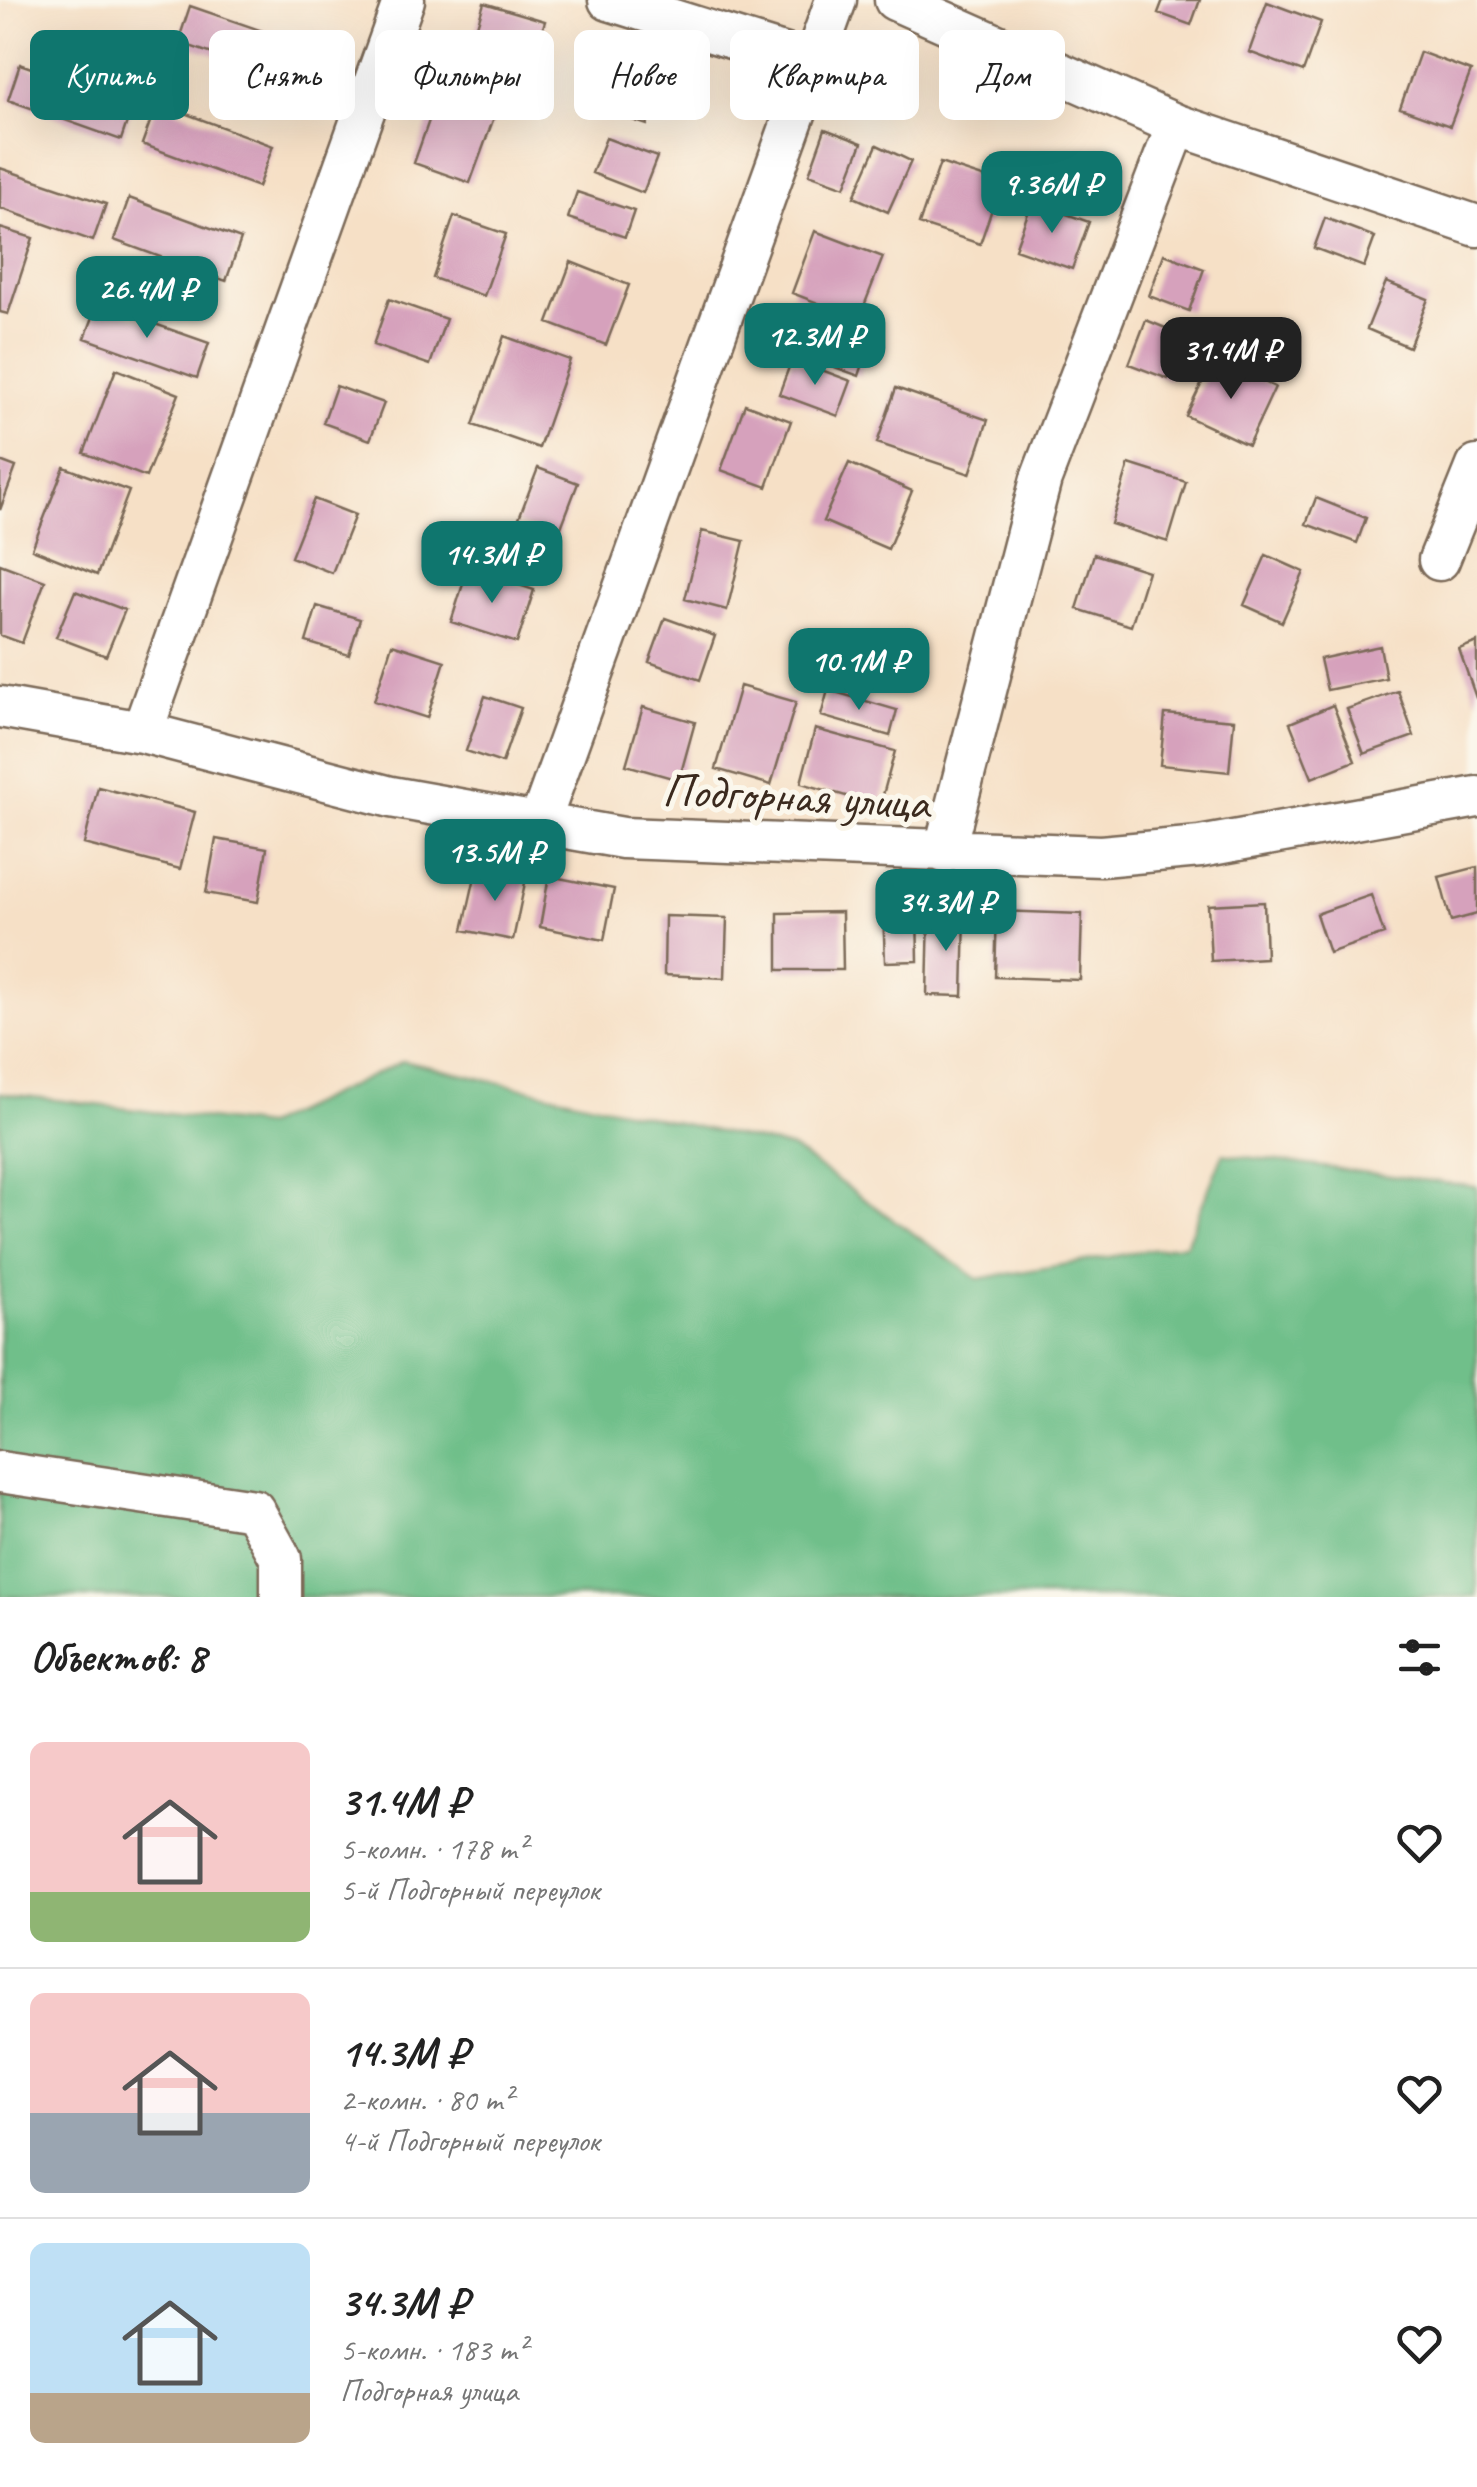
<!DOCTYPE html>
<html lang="ru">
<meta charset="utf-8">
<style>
body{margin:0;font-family:Caveat,sans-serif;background:#f2f2f2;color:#222;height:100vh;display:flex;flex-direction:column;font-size:38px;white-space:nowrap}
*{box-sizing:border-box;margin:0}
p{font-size:32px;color:#767676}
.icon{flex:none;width:55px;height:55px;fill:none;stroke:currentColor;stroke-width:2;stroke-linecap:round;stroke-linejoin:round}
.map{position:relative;height:1597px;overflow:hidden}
.details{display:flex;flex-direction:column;background:#fff;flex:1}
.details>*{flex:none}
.guide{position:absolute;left:30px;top:30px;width:1418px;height:90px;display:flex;gap:20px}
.price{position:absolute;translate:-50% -85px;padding:0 22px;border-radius:20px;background:#0f766e;color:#fff;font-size:32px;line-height:65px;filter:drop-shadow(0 2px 5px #0008)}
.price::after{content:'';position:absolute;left:50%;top:60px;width:30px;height:22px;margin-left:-15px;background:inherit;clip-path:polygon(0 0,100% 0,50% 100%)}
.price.active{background:#222;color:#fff}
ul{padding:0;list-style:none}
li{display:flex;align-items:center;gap:30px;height:250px;padding:0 30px}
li+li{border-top:2px solid #e0e0e0}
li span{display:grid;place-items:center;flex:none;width:280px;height:200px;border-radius:15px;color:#555}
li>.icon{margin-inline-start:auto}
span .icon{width:120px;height:120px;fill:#fffc;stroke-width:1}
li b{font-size:42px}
h2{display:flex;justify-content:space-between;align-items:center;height:120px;padding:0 30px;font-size:42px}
.pill{padding:0 35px;border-radius:15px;background:#fff;box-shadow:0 10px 40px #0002;font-size:35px;line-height:90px}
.pill.active{background:#0f766e;color:#fff}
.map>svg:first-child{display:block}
</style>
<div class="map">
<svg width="1477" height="1597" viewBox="0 0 1477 1597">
<rect width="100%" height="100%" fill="#fbf7ec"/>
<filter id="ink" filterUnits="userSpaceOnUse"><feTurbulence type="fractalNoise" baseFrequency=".01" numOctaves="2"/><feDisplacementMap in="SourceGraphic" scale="20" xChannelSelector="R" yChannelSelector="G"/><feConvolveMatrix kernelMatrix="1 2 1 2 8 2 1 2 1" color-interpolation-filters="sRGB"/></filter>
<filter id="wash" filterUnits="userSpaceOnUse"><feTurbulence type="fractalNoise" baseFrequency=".0048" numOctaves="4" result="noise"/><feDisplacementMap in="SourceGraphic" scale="40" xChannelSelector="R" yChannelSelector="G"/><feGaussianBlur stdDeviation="2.25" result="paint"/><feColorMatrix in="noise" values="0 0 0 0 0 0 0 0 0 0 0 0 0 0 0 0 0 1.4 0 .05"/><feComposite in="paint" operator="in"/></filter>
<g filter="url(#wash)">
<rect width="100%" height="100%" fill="#f6e0c6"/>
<path fill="#70bf8a" stroke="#567454" stroke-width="2.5" d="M403,1061l388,87 187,131 208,-35 37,-90 254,33v410h-1477v-504l265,33z"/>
<g id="blocks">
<path fill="#d6a1bc" d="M1163,0h37l-9,25 -33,-12z
M1267,2l54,20 -18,50 -54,-20z
M484,3l61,18 -13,43 -61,-18z
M190,6l116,40 -13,36 -115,-40z
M616,44l53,19 -22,62 -53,-18z
M1420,52l51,19 -21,55 -50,-18z
M20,64l113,40 -12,36 -113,-40z
M439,92l57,20 -26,71 -56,-20z
M157,103l116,43 -15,41 -116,-43z
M825,129l37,14 -17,44 -36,-13z
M606,138l51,19 -14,36 -51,-20z
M877,145l34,16 -23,51 -34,-15z
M940,163l61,20 -21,61 -61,-20z
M0,168l106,36 -13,37 -93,-33z
M577,192l57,19 -9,26 -57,-19z
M129,198l112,41 -15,42 -112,-41z
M1032,202l57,20 -17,47 -57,-20z
M454,216l52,18 -22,62 -51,-18z
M1325,218l50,19 -11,30 -50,-19z
M0,228l33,10 -25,76 -8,-2z
M815,231l68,26 -24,62 -67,-26z
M1164,254l40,15 -15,42 -40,-15z
M571,262l58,23 -23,60 -58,-22z
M1386,282l42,17 -19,48 -42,-18z
M389,299l57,20 -16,46 -57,-20z
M98,304l111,39 -12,35 -112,-40z
M811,317l61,21 -13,38 -61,-22z
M1146,320l39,16 -17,43 -39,-15z
M504,336l66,24 -31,88 -66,-23z
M1214,358l61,29 -27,58 -62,-29z
M792,359l59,22 -13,35 -59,-22z
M116,369l63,25 -33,83 -62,-24z
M336,386l48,17 -14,37 -47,-17z
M896,388l92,32 -18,54 -93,-31z
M745,404l46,17 -24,66 -46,-17z
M0,461l16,6 -16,43z
M849,463l63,28 -24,58 -65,-28z
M1129,464l57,18 -18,60 -57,-18z
M64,467l65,24 -32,84 -65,-26z
M538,468l40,15 -21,55 -40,-15z
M1316,498l50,20 -9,25 -51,-19z
M314,499l41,16 -23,58 -41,-16z
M702,531l42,10 -17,69 -42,-11z
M1094,554l54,17 -17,55 -54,-17z
M1266,555l38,17 -22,50 -38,-17z
M0,564l45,17 -23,62 -22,-8z
M468,568l66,22 -17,53 -66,-21z
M75,591l50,19 -19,46 -50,-19z
M317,606l43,13 -11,36 -43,-13z
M665,618l50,18 -15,44 -51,-18z
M1477,642v56h-1l-17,-49z
M392,644l53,17 -18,57 -53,-17z
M1380,646l6,32 -59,12 -7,-31z
M740,686l56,16 -25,83 -55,-16z
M828,690l69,20 -7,26 -69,-20z
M1398,691l16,45 -50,18 -17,-45z
M485,696l36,12 -19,55 -36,-12z
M1333,705l22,56 -43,17 -22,-55z
M643,707l52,15 -16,58 -53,-15z
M1165,714l69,6 -5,52 -69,-7z
M815,729l80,22 -15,55 -79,-23z
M98,787l97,25 -15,57 -96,-25z
M216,839l51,9 -9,54 -52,-9z
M1477,867v47l-26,7 -12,-44z
M477,868l49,10 -13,62 -50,-10z
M549,876l65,13 -10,51 -64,-13z
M1371,895l13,39 -55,19 -13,-39z
M1264,902l2,56 -55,3 -3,-56z
M883,910h34l1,51 -33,1z
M997,911l85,3 -2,66 -85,-3z
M842,912l1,58h-65v-57z
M929,913l36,1 -2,82 -36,-1z
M665,916l62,2 -2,60 -61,-3z"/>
</g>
</g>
<g filter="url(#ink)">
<use href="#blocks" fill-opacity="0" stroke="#7c6a59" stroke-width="2.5"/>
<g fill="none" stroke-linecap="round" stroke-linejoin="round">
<defs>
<path id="minor" d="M609,0l206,64
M895,0l282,125 300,101
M1439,560l38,-94
M0,707l142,25 249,65 232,41 478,18 99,-9 277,-50
M142,732l262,-732
M540,821l296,-821
M944,852l97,-373 136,-354
M0,1472l254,38 27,49v38"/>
</defs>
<use href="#minor" stroke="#7c6a59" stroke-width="45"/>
<use href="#minor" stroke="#fff" stroke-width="40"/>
</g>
</g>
<g text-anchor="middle" stroke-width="10" stroke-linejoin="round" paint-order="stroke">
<g font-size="48" fill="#3b2a1e" stroke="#fbf7ec">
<text transform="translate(796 795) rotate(3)" y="17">Подгорная улица</text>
</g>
</g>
</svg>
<b class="price" style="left:1052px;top:236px">9.36M ₽</b>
<b class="price" style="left:147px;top:341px">26.4M ₽</b>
<b class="price" style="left:815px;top:388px">12.3M ₽</b>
<b class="price active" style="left:1231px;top:402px">31.4M ₽</b>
<b class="price" style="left:492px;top:606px">14.3M ₽</b>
<b class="price" style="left:859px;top:713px">10.1M ₽</b>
<b class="price" style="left:495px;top:904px">13.5M ₽</b>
<b class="price" style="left:946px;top:954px">34.3M ₽</b>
<div class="guide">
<a class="pill active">Купить</a>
<a class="pill">Снять</a>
<a class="pill">Фильтры</a>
<a class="pill">Новое</a>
<a class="pill">Квартира</a>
<a class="pill">Дом</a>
</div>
</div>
<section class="details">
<h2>Объектов: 8<svg class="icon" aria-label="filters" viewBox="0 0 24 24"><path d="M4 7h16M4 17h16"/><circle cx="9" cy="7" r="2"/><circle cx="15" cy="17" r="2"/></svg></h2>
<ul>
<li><span style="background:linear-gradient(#f6c9c9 75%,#8fb573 0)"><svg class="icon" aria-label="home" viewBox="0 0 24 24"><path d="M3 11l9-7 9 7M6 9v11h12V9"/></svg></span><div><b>31.4M ₽</b><p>5-комн. · 178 m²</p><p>5-й Подгорный переулок</p></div><svg class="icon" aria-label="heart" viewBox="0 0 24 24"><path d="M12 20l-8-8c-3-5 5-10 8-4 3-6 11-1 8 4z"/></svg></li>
<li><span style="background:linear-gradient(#f6c9c9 60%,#9aa5b1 0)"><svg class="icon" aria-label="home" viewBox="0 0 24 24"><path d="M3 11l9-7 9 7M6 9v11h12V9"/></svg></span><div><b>14.3M ₽</b><p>2-комн. · 80 m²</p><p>4-й Подгорный переулок</p></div><svg class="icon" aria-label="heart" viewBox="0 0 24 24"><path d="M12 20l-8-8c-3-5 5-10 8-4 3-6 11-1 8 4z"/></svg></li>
<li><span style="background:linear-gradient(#bfe0f5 75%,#b9a48a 0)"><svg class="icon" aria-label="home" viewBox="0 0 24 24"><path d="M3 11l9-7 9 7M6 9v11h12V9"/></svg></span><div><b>34.3M ₽</b><p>5-комн. · 183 m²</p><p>Подгорная улица</p></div><svg class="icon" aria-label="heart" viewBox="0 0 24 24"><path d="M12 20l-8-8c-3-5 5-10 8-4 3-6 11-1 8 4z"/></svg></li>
</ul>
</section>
